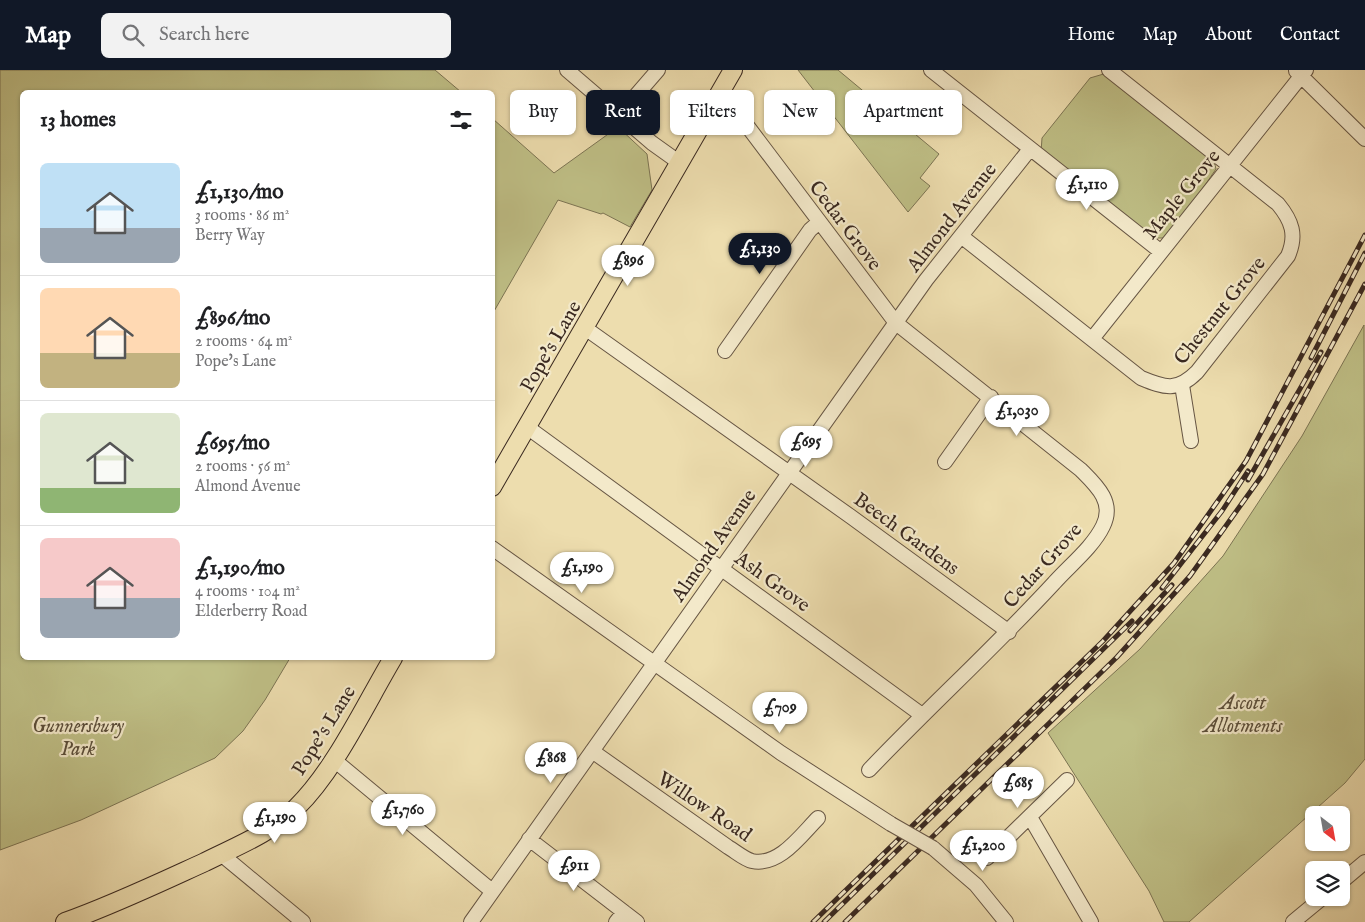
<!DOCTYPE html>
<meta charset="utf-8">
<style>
body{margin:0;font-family:"IM FELL English",serif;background:#f2f2f2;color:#202124;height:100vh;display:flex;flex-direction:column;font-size:19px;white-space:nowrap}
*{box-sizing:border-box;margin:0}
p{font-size:16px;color:#757577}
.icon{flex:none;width:28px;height:28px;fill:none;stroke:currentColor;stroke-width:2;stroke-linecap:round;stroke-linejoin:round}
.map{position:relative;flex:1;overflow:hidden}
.side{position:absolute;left:20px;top:20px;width:475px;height:570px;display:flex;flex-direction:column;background:#fff;border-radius:8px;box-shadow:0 1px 4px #0004}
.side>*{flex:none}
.top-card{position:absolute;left:510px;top:20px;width:475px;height:45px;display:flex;gap:10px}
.needle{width:32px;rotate:149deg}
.tools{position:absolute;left:1305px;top:736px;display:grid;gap:10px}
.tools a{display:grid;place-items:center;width:45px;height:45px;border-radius:8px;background:#fff;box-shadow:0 1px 4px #0004;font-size:25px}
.price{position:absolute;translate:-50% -42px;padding:0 11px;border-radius:18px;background:#fff;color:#222;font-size:16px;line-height:32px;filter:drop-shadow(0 1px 2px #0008)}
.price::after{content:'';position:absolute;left:50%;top:30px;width:15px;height:11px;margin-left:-8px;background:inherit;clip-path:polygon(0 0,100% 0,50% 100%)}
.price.on{background:#111827;color:#fff}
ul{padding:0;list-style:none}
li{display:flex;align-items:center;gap:15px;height:125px;padding:0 20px}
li+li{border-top:1px solid #e0e0e0}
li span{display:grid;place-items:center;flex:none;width:140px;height:100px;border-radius:8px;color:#555}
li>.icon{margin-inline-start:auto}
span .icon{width:60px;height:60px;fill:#fffc;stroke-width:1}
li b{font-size:21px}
h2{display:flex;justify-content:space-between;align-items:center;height:60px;padding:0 20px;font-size:21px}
.tag{padding:0 18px;border-radius:8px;background:#fff;box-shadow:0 1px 4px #0004;font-size:18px;line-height:45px}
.tag.on{background:#111827;color:#fff}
header{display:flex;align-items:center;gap:30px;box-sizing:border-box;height:70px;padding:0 25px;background:#111827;color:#fff}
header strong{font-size:24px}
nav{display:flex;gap:28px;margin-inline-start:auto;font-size:18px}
.search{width:350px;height:45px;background:#f2f2f2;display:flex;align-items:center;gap:12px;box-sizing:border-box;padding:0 18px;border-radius:8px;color:#757577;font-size:19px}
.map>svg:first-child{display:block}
</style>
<header>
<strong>Map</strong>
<div class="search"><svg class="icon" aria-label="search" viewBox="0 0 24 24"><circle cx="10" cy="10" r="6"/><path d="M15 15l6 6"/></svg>Search here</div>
<nav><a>Home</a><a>Map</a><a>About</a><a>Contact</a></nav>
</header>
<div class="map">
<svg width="1365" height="852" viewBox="0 0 1365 852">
<rect width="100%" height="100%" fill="#edddae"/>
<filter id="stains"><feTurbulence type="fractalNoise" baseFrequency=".004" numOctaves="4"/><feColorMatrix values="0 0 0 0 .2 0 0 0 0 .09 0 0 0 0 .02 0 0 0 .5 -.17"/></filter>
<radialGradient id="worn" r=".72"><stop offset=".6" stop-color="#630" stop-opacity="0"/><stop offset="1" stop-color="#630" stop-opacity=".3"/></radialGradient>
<path fill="#bfbf86" stroke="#7c7453" d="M0,0h435l26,22h-439v566h268l-25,42 -22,31 -28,27 -134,62 -81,30z
M798,0h40l101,84 -19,24 10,8 -22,26z
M1107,3l106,84 3,12 -26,38 -27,31h-12l-110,-86 1,-14 48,-60z
M493,49l61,54 64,-46 29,27 5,36 -22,37 -27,-14 -2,1 -43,-14 -65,113z
M1364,255l1,434 -20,24 -156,139h-25l-15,-31 -101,-158 92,-84 83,-93 79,-120z"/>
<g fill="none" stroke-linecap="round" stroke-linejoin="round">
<defs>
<path id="minor" d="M567,0l85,73 28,20
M931,0l229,181
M1296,1l69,68
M718,28l18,13 160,212 185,147c15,15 34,32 22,56 -10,21 -34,40 -49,57 -60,65 -125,124 -185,187
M619,45l39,-45
M961,166l180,142c24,10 36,14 56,-6l91,-116c9,-21 4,-35 -10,-52l-169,-134
M585,258l265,188 159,116
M1092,269l214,-269
M725,281l85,-121 9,-8
M1182,315l9,56
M527,357l395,288
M945,392l46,-65
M492,478l289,205 110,71
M592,681l136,96c7,4 16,12 24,14 27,6 49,-26 66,-43
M333,689l159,132
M1030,747l61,105
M529,769l108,83
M933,778l43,37 30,37
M221,784l82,68
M987,788l80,-78
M1341,812l24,-20
M471,852l455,-642 104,-131
M616,852l8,-10
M1293,852l29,-24"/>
<path id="major" d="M492,417l241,-417
M65,852c48,-17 94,-39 140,-60 32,-16 66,-29 91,-54 39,-38 69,-103 97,-150"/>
</defs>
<use href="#minor" stroke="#675644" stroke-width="16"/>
<use href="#major" stroke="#3a2920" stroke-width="20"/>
<use href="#minor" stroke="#f3e9ca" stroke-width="14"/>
<use href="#major" stroke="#edddae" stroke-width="18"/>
<defs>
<path id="rail" d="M1311,288l54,-105
M1248,410l73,-128
M1162,518l60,-77 26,-40
M1130,561l42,-46
M813,852l290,-281 71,-78 72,-102 119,-226
M824,852l308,-301
M845,852l272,-265 73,-81 73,-102 102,-190"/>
</defs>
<use href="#rail" stroke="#3a2920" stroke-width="5"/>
<use href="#rail" stroke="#f3e9ca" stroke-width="3" stroke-dasharray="9" stroke-linecap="butt"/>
<defs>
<path id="minor-bridge" d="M891,754l42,24"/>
</defs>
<use href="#minor-bridge" stroke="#675644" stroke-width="16" stroke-linecap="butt"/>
<use href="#minor-bridge" stroke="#f3e9ca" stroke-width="14"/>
</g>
<g text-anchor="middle" stroke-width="4.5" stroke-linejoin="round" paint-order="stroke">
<g font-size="20" fill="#3a2920" stroke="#f3e9ca">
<text transform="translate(1181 124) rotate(-51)" y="7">Maple Grove</text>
<text transform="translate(951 147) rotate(-52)" y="7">Almond Avenue</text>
<text transform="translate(846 155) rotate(53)" y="7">Cedar Grove</text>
<text transform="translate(1219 240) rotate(-51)" y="7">Chestnut Grove</text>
<text transform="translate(550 276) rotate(-60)" y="7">Pope's Lane</text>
<text transform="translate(907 463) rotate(36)" y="7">Beech Gardens</text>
<text transform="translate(713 475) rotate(-55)" y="7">Almond Avenue</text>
<text transform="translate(1042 495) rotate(-48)" y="7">Cedar Grove</text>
<text transform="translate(773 511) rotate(36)" y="7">Ash Grove</text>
<text transform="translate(323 660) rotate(-58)" y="7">Pope's Lane</text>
<text transform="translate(705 736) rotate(34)" y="7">Willow Road</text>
</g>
<g font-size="20" font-style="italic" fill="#5b4e3a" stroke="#f3e9ca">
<text x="1243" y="639">Ascott<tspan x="1243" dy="23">Allotments</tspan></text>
<text x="78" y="662">Gunnersbury<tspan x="78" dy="23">Park</tspan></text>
</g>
</g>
<rect width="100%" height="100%" filter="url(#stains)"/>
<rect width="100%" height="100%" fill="url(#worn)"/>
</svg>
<div class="tools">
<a><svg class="needle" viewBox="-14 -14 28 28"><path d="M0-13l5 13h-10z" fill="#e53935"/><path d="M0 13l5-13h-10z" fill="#757577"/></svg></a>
<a><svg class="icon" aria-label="layers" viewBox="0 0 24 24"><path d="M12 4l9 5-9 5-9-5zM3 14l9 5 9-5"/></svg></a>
</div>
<b class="price" style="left:1087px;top:141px">£1,110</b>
<b class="price on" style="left:760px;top:205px">£1,130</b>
<b class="price" style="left:628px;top:217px">£896</b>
<b class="price" style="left:1017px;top:367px">£1,030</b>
<b class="price" style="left:806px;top:398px">£695</b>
<b class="price" style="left:582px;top:524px">£1,190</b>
<b class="price" style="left:780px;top:664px">£709</b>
<b class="price" style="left:551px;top:714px">£868</b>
<b class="price" style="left:1018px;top:739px">£685</b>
<b class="price" style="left:403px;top:766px">£1,760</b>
<b class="price" style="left:275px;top:774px">£1,190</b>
<b class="price" style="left:983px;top:802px">£1,200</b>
<b class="price" style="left:574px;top:822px">£911</b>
<div class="top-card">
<a class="tag">Buy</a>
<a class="tag on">Rent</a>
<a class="tag">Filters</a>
<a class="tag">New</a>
<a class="tag">Apartment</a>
</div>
<section class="side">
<h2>13 homes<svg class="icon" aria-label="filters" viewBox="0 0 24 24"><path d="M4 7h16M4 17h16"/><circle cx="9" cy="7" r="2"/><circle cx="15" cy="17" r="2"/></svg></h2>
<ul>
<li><span style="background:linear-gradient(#bfe0f5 65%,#9aa5b1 0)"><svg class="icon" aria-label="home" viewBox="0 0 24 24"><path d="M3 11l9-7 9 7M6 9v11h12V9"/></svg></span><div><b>£1,130/mo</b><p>3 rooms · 86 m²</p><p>Berry Way</p></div></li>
<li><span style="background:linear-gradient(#ffd9b3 65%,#c2b280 0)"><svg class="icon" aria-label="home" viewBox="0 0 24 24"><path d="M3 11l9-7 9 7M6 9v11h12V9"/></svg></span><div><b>£896/mo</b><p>2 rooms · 64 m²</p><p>Pope's Lane</p></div></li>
<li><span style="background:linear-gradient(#dfe7d0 75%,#8fb573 0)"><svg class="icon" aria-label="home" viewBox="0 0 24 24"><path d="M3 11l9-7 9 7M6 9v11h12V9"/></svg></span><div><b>£695/mo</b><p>2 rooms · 56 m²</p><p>Almond Avenue</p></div></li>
<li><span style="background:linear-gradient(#f6c9c9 60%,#9aa5b1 0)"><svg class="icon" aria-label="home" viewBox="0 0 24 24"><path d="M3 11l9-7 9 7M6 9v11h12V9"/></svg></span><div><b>£1,190/mo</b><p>4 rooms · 104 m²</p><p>Elderberry Road</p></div></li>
</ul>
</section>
</div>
